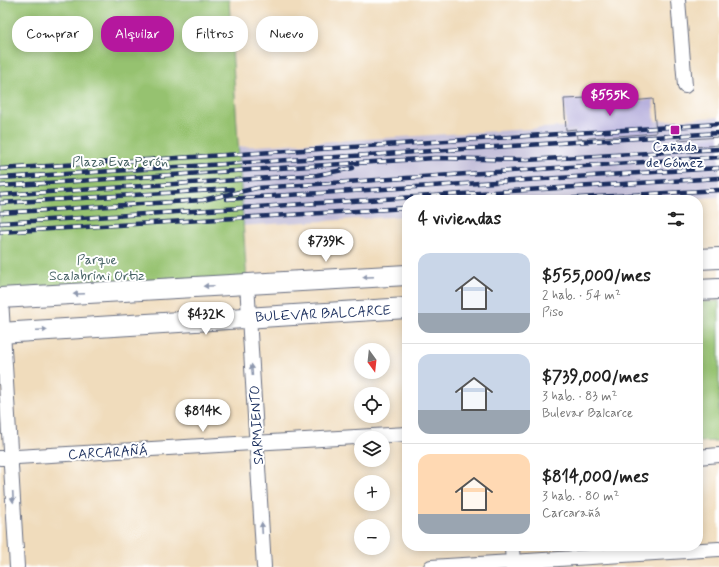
<!DOCTYPE html>
<html lang="es">
<meta charset="utf-8">
<style>
body{margin:0;font-family:Mynerve,sans-serif;background:#f2f2f2;color:#222;height:100vh;display:flex;flex-direction:column;font-size:15px;white-space:nowrap}
*{box-sizing:border-box;margin:0}
p{font-size:13px;color:#767676}
.icon{flex:none;width:22px;height:22px;fill:none;stroke:currentColor;stroke-width:2;stroke-linecap:round;stroke-linejoin:round}
.map{position:relative;flex:1;overflow:hidden}
.panel{position:absolute;left:402px;top:195px;width:301px;height:356px;display:flex;flex-direction:column;background:#fff;border-radius:16px;box-shadow:0 2px 10px #0003}
.panel>*{flex:none}
.top-card{position:absolute;left:12px;top:16px;width:330px;height:36px;display:flex;gap:8px}
.needle{width:26px;rotate:165deg}
.fabs{position:absolute;left:354px;top:343px;display:grid;gap:8px}
.fabs a{display:grid;place-items:center;width:36px;height:36px;border-radius:50%;background:#fff;box-shadow:0 2px 10px #0003;font-size:20px}
.price{position:absolute;translate:-50% -34px;padding:0 9px;border-radius:14px;background:#fff;color:#222;font-size:13px;line-height:26px;filter:drop-shadow(0 1px 2px #0008)}
.price::after{content:'';position:absolute;left:50%;top:24px;width:12px;height:9px;margin-left:-6px;background:inherit;clip-path:polygon(0 0,100% 0,50% 100%)}
.price.selected{background:#b5179e;color:#fff}
ul{padding:0;list-style:none}
li{display:flex;align-items:center;gap:12px;height:100px;padding:0 16px}
li+li{border-top:1px solid #e0e0e0}
li span{display:grid;place-items:center;flex:none;width:112px;height:80px;border-radius:12px;color:#555}
li>.icon{margin-inline-start:auto}
span .icon{width:48px;height:48px;fill:#fffc;stroke-width:1}
li b{font-size:17px}
h2{display:flex;justify-content:space-between;align-items:center;height:48px;padding:0 16px;font-size:17px}
.chip{padding:0 14px;border-radius:16px;background:#fff;box-shadow:0 2px 10px #0003;font-size:14px;line-height:36px}
.chip.selected{background:#b5179e;color:#fff}
.map>svg:first-child{display:block}
</style>
<div class="map">
<svg width="719" height="567" viewBox="0 0 719 567">
<rect width="100%" height="100%" fill="#fff"/>
<filter id="ink" filterUnits="userSpaceOnUse"><feTurbulence type="fractalNoise" baseFrequency=".025" numOctaves="2"/><feDisplacementMap in="SourceGraphic" scale="8" xChannelSelector="R" yChannelSelector="G"/><feConvolveMatrix kernelMatrix="1 2 1 2 8 2 1 2 1" color-interpolation-filters="sRGB"/></filter>
<filter id="wash" filterUnits="userSpaceOnUse"><feTurbulence type="fractalNoise" baseFrequency=".012" numOctaves="4" result="noise"/><feDisplacementMap in="SourceGraphic" scale="16" xChannelSelector="R" yChannelSelector="G"/><feGaussianBlur stdDeviation="0.9" result="paint"/><feColorMatrix in="noise" values="0 0 0 0 0 0 0 0 0 0 0 0 0 0 0 0 0 1.4 0 .05"/><feComposite in="paint" operator="in"/></filter>
<g filter="url(#wash)">
<rect width="100%" height="100%" fill="#f0dcbc"/>
<path fill="#c5c0da" d="M719,117v80l-54,3h-258v16l-407,24v-78z"/>
<path fill="#96c26f" stroke="#587866" d="M0,0h229l18,283 -247,15z
M719,301v140l-21,1v-140z"/>
<g id="blocks">
<path fill="#b8b1dd" d="M631,92v9l22,-2 3,34 -79,6 -1,-10 -10,1 -2,-31 24,-1v9l20,-1 -1,-12z
M719,137v8l-40,3 -1,-8z
M698,227l2,12 -2,1z"/>
</g>
</g>
<g filter="url(#ink)">
<use href="#blocks" fill-opacity="0" stroke="#666c7f" stroke-width="1"/>
<g fill="none" stroke-linecap="round" stroke-linejoin="round">
<defs>
<path id="street" d="M678,0l7,86
M247,283l17,284
M1,298l16,269
M698,457l21,-2
M0,458l407,-24
M512,546l1,21
M431,567l288,-18"/>
<path id="secondary" d="M698,259l21,-1
M698,290l21,-1
M0,298l407,-23
M0,333l407,-25"/>
</defs>
<use href="#street" stroke="#666c7f" stroke-width="16"/>
<use href="#secondary" stroke="#666c7f" stroke-width="22"/>
<use href="#street" stroke="#fff" stroke-width="14"/>
<use href="#secondary" stroke="#fff" stroke-width="20"/>
<defs>
<path id="rail" d="M0,169l719,-45
M0,178l719,-45
M0,186l435,-28 92,2 192,-11
M0,195l317,-20 36,-7
M227,199l492,-31
M543,200l176,-10
M0,203l232,-14
M0,213l203,-13 54,-12 462,-31
M0,223l719,-45
M0,232l407,-24"/>
</defs>
<use href="#rail" stroke="#1b2f5e" stroke-width="4.5"/>
<use href="#rail" stroke="#fff" stroke-width="3" stroke-dasharray="9" stroke-linecap="butt"/>
</g>
<defs><path id="oneway-solid" d="M-6-.8H1V-3.2L6.5 0L1 3.2V.8H-6Z"/></defs>
<g fill="#8d97ae">
<use href="#oneway-solid" transform="translate(368 277) rotate(177)"/>
<use href="#oneway-solid" transform="translate(209 286) rotate(177)"/>
<use href="#oneway-solid" transform="translate(79 294) rotate(177)"/>
<use href="#oneway-solid" transform="translate(42 330) rotate(-3)"/>
<use href="#oneway-solid" transform="translate(252 370) rotate(-94)"/>
<use href="#oneway-solid" transform="translate(13 497) rotate(87)"/>
<use href="#oneway-solid" transform="translate(262 528) rotate(-93)"/>
</g>
</g>
<rect fill="#b5179e" stroke="#fff" stroke-width="1.5" x="670" y="125" width="10" height="10" rx="2"/>
<g text-anchor="middle" stroke-width="4" stroke-linejoin="round" paint-order="stroke">
<g font-size="14" fill="#1b2f5e" stroke="#fff">
<text x="675" y="151">Cañada<tspan x="675" dy="16">de Gómez</tspan></text>
</g>
<g font-size="14" fill="#466264" stroke="#fff">
<text x="120" y="166">Plaza Eva Perón</text>
<text x="97" y="264">Parque<tspan x="97" dy="16">Scalabrini Ortiz</tspan></text>
</g>
<g font-size="14" fill="#1b2f5e" stroke="#fff">
<text transform="translate(323 313) rotate(-3)" y="5">BULEVAR BALCARCE</text>
<text transform="translate(256 425) rotate(-93)" y="5">SARMIENTO</text>
<text transform="translate(108 452) rotate(-3)" y="5">CARCARAÑÁ</text>
</g>
</g>
</svg>
<div class="fabs">
<a><svg class="needle" viewBox="-14 -14 28 28"><path d="M0-13l5 13h-10z" fill="#e53935"/><path d="M0 13l5-13h-10z" fill="#767676"/></svg></a>
<a><svg class="icon" aria-label="locate" viewBox="0 0 24 24"><circle cx="12" cy="12" r="6"/><path d="M12 2v4M12 18v4M2 12h4M18 12h4"/></svg></a>
<a><svg class="icon" aria-label="layers" viewBox="0 0 24 24"><path d="M12 4l9 5-9 5-9-5zM3 14l9 5 9-5"/></svg></a>
<a>+</a>
<a>−</a>
</div>
<b class="price selected" style="left:610px;top:117px">$555K</b>
<b class="price" style="left:326px;top:263px">$739K</b>
<b class="price" style="left:206px;top:336px">$432K</b>
<b class="price" style="left:203px;top:433px">$814K</b>
<div class="top-card">
<a class="chip">Comprar</a>
<a class="chip selected">Alquilar</a>
<a class="chip">Filtros</a>
<a class="chip">Nuevo</a>
</div>
<section class="panel">
<h2>4 viviendas<svg class="icon" aria-label="filters" viewBox="0 0 24 24"><path d="M4 7h16M4 17h16"/><circle cx="9" cy="7" r="2"/><circle cx="15" cy="17" r="2"/></svg></h2>
<ul>
<li><span style="background:linear-gradient(#c9d6e8 75%,#9aa5b1 0)"><svg class="icon" aria-label="home" viewBox="0 0 24 24"><path d="M3 11l9-7 9 7M6 9v11h12V9"/></svg></span><div><b>$555,000/mes</b><p>2 hab. · 54 m²</p><p>Piso</p></div></li>
<li><span style="background:linear-gradient(#c9d6e8 70%,#9aa5b1 0)"><svg class="icon" aria-label="home" viewBox="0 0 24 24"><path d="M3 11l9-7 9 7M6 9v11h12V9"/></svg></span><div><b>$739,000/mes</b><p>3 hab. · 83 m²</p><p>Bulevar Balcarce</p></div></li>
<li><span style="background:linear-gradient(#ffd9b3 75%,#9aa5b1 0)"><svg class="icon" aria-label="home" viewBox="0 0 24 24"><path d="M3 11l9-7 9 7M6 9v11h12V9"/></svg></span><div><b>$814,000/mes</b><p>3 hab. · 80 m²</p><p>Carcarañá</p></div></li>
</ul>
</section>
</div>
